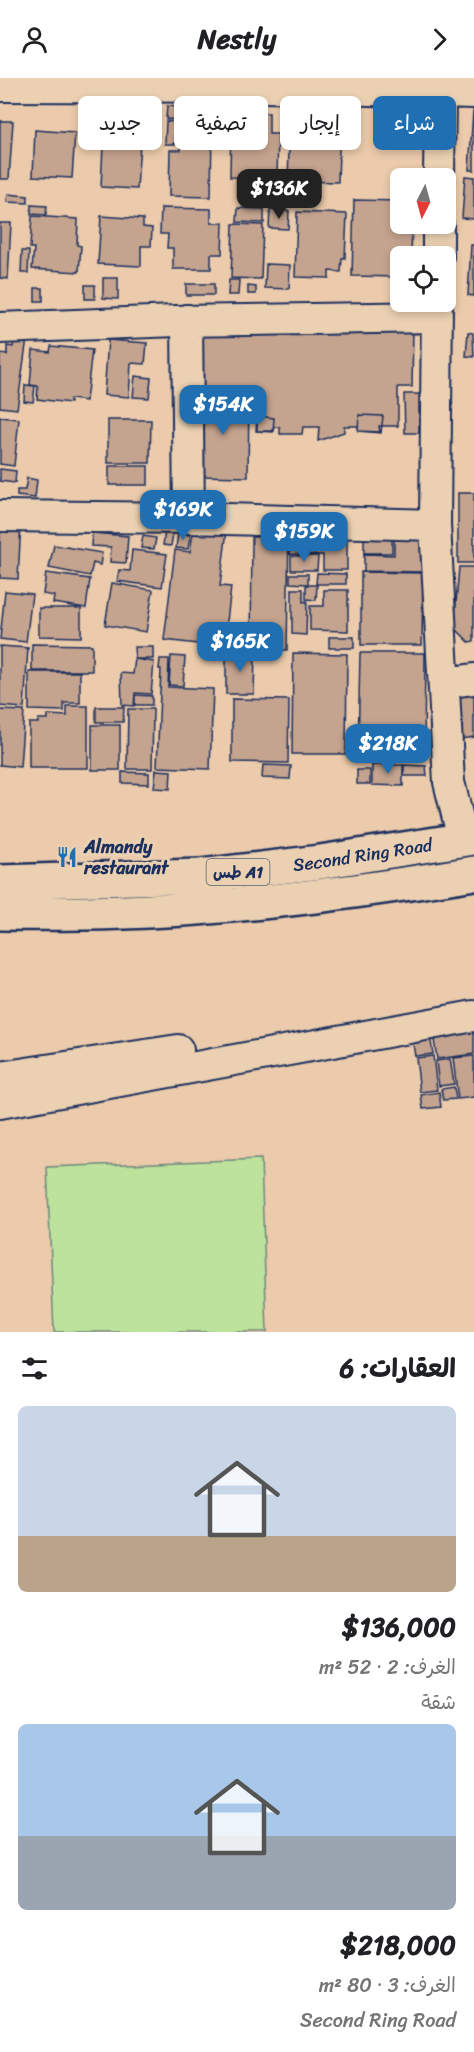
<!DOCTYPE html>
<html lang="ar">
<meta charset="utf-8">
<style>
body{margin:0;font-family:Sriracha,"Playpen Sans Arabic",sans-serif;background:#f2f2f2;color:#202124;direction:rtl;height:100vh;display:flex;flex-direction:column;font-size:22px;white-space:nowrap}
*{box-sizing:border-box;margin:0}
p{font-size:20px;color:#757577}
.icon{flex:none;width:33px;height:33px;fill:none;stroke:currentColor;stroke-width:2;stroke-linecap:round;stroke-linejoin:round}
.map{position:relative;height:1254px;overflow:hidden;direction:ltr}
.panel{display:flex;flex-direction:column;background:#fff;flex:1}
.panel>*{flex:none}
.hud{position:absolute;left:18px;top:18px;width:438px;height:54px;direction:rtl;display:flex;gap:12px}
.needle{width:39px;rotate:186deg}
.controls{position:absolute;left:390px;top:90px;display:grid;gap:12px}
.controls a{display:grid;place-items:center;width:66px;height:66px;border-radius:9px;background:#fff;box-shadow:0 3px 9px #0003;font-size:30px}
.price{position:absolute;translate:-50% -51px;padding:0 14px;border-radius:12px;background:#1f6fb2;color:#fff;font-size:20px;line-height:39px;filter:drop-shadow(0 2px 3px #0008)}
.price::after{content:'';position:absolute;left:50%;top:36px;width:18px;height:14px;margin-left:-9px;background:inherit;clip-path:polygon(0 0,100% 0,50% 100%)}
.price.current{background:#222;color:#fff}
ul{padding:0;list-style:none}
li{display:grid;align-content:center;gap:12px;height:318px;padding:0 18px}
li span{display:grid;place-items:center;height:186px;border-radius:9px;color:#555}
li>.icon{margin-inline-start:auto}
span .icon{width:108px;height:108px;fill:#fffc;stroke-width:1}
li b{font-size:26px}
h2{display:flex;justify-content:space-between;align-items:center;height:72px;padding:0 18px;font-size:26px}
.chip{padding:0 21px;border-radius:9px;background:#fff;box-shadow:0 3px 9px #0003;font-size:21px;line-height:54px}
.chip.current{background:#1f6fb2;color:#fff}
header{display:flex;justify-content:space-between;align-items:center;height:78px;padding:0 18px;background:#fff;font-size:27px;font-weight:700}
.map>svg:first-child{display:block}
</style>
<header><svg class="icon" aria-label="forward" viewBox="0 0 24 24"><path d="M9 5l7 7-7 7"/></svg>Nestly<svg class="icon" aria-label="person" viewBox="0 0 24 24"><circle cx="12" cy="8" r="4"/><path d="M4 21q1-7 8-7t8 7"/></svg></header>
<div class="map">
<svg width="474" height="1254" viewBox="0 0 474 1254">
<rect width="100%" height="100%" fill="#ebcbab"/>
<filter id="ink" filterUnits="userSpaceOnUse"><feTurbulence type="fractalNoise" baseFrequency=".0167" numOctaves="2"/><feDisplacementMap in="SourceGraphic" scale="12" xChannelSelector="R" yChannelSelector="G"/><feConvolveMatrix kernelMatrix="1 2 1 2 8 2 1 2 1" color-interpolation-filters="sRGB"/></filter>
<g filter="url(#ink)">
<path fill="#bde29c" stroke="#6c887d" stroke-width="1.5" d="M261,1081l6,173h-213l-7,-165z"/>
<path fill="#c5a48f" stroke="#1b2f5e" stroke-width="1.5" d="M155,26v15h-13l-1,-14z
M167,28l32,3 -1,12 -32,-2z
M205,28h12l-1,16 -12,-1z
M473,33h1v59h-5z
M242,35h27v21h9l-1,44 -47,-1 1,-58h11z
M290,41l50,2 -2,61 -50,-1z
M0,43h13l-4,58h-9z
M166,43l10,1 -1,22h-10z
M104,47l37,2 -4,62 -36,-2z
M182,47h30l-1,72 -42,-1 1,-46h11z
M35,52l40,3 -3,45 -39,-2z
M465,98l9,1v42l-12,-1z
M8,116l20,2v7l-21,-1z
M354,122l46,1v23h12l-1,32h-11v21l-48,-1z
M31,127l16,1 -1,9 -15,-1z
M161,130l50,1v14h12l-1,31h-11v15h-38v-21h-6l1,-14h-8z
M238,130l26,1v14l-27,-1z
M270,132l19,1 -1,18 -19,-1z
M297,134l50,2 -2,44h-3l-1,14 -12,-1v7l-34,-1z
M32,138l46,3 -1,26 4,1 -2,26 -47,-3 2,-21h-4z
M101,138l42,3v8l9,1 -1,18h-10v20l-43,-2z
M0,145h11l-3,56 -8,-1z
M233,146l30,1 -2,54 -30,-1z
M471,167h3v51l-6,-1z
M22,173h7l-1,22h-7z
M266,186l24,1 -1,24 -24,-1z
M103,200h15v21l-15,-1z
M229,202h10l-1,15h-10z
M186,206h28v11h-28z
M85,207h10v14h-10z
M248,208l8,1v7h-8z
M35,210h8v13h-8z
M198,249l215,1 -1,59h-14v39h-19l1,6 -22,-1v-5h-14v6l-26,9 1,-14h-16l-1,7h-22v-7h-5l-1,4h-17v-42l-59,-1z
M468,254l5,1 1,24 -8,-1z
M14,259l13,1 -10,71 -17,-2v-53l7,1v-9l6,1z
M108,262l39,3 -2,21 -14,-1 -2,34 -25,-2z
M51,268l41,4 -6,51 -16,-2v4l-33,-4 1,-13 -8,-1 3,-35 17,2z
M135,298l16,2 -2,20 -16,-1z
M25,307l10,1 -2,16 -9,-1z
M404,316h15v39h-14z
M198,317h51l-1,82 -51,-1z
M359,337l24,1 -2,17 -23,-2z
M257,338l17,2 -1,14 -17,-1z
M0,339l19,2 -5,47 -14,-2z
M108,342h43l-1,43h-42z
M109,388h39v19h-39z
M0,391l16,2 -1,12 -15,-2z
M27,400l10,2 -2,18 -18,-2v-6h8z
M458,415h16v70h-16z
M0,443l21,1 -3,57 -18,-1z
M290,447l57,1v44h-24v-15l-33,-1z
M194,448l33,4 -7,56 11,1 -7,60 -60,-7 11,-90 15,2z
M275,449l14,1 -2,122 -36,-1 1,-112h23z
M165,453l8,2 -2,13 -8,-1z
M364,454l28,1v20h-28z
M394,454l31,1v39l-61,-1v-17l30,1z
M92,455l36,3 -2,27 -16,-1 1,-15 -20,-1z
M178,455l12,2 -2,14 -12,-1z
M143,458l13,2 -2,11 -13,-1z
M54,467l48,8 -2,12 -7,-2 -3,13 -41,-8z
M132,472l35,4 -5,33 -45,-6 2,-11 11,1z
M291,478h27l-1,14h-26z
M459,489h15v74l-5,1 -15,-15z
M361,494l62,1 -1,72h-61z
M46,495l44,6 -4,29 -33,-5 1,-7 -11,-2z
M317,495l29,1v10h-30z
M290,496h18v10l-18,-1z
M112,505l41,7 -7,42 -41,-7z
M306,507h11l-1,15 -10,-1z
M292,511h11v13l4,-1 -1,34 -14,-1z
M324,512h24v41l-38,-1v-24h14z
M5,513l27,3 -6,48 -26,-3z
M39,530h42v29l-42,-1z
M329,559h25v11h-25z
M32,566l60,1v26h-60z
M0,568l28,2 -4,60 -24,-2z
M134,569h19v12h-18z
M226,574h29l-1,42h-28z
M293,575l54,1 -1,100h-54z
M360,575h65l-1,101 -66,-1z
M171,578l14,1 -2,29 -14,-1z
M135,581l19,3 -3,32 -16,-1 -1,13 -12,-1 -1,-32 12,1z
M160,581h9l-1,28 45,2 -3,80 -53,-2 4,-98h-2z
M29,594h51v31h-16v8l-35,-1z
M474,605v54l-13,2 -6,-52z
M135,617l17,1v9h-17z
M232,621l57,1 -1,63 -56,-1z
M67,628h21v62h-59v-45h9v-4h10v-4l19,1z
M96,629h28l-1,15h-27z
M128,631h25l-1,60h-25z
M0,632l24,1 -4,56 -20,-2z
M92,647h28v45h-28z
M263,687l28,1 -1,13 -28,-1z
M372,687h31v21l-31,-1z
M404,687l22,1 1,10h-23z
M156,692l15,1 -1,18 -16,-1z
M357,692h13v14h-13z
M122,694l27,1v11l-27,-1z
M474,950v26l-37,5 -4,-26z
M430,958l3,18 -18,2 -3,-18z
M433,978l4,34 -17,2 -4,-34z
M474,978v41l-16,2 -5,-41z
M450,981l4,25 -15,2 -3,-25z
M454,1009l2,12 -13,1 -2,-11z
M439,1014l2,15 -18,2 -2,-14z"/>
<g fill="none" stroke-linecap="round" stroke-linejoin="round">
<defs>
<path id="minor" d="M0,8l265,1 209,6
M439,100l1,-86
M438,178v-32
M437,224l-2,223 14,257 14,57
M187,242l2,198
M0,250l176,-7 261,-4
M0,438l189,2 246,7
M444,605l30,-4
M0,999l178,-27
M0,1025l474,-87"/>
<g id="highway">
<path id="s1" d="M0,804l200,-6 120,-14 154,-24"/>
<path d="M0,835c65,1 132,0 197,-5 92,-7 186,-20 277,-35"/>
</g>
</defs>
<use href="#minor" stroke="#1b2f5e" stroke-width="34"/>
<use href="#highway" stroke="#1b2f5e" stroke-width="38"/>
<use href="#minor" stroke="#ebd1b2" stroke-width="30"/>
<use href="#highway" stroke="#ebd1b2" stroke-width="33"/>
</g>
</g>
<defs>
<symbol id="restaurant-bare" viewBox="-9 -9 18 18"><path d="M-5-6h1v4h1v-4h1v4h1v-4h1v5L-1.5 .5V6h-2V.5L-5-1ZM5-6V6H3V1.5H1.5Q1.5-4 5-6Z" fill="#1f6fb2" stroke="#ebd1b2" stroke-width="2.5" paint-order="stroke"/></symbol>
</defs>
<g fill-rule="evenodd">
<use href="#restaurant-bare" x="52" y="764" width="30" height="30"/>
</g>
<g text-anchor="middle" stroke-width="6" stroke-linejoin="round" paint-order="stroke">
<rect fill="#ebd1b2" stroke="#596077" stroke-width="1.5" x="206.5" y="781" width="63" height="26" rx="4.5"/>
<g font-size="16" font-weight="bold" fill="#1b2f5e">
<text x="238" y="800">طس A1</text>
</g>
<g font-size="18" font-weight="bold" fill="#1b2f5e" stroke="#ebd1b2" text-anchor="start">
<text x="84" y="775">Almandy<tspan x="84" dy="21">restaurant</tspan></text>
</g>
<g font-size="18" fill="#1b2f5e" stroke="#ebd1b2">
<text dy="6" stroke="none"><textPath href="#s1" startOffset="364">Second Ring Road</textPath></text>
</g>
</g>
</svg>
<div class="controls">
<a><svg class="needle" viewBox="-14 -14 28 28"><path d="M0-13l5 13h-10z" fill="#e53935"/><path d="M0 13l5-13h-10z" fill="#757577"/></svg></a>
<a><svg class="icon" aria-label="locate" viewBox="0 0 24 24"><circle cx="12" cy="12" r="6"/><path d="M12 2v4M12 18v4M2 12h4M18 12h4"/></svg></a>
</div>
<b class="price current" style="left:279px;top:142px">$136K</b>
<b class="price" style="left:223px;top:358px">$154K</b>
<b class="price" style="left:183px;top:463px">$169K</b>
<b class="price" style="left:304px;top:485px">$159K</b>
<b class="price" style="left:240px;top:595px">$165K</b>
<b class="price" style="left:388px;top:697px">$218K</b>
<div class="hud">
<a class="chip current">شراء</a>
<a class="chip">إيجار</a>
<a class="chip">تصفية</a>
<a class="chip">جديد</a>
</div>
</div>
<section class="panel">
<h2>العقارات: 6<svg class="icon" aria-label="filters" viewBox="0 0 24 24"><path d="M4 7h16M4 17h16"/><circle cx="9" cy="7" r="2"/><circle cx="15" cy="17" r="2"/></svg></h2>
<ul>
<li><span style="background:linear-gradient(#c9d6e8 70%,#b9a48a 0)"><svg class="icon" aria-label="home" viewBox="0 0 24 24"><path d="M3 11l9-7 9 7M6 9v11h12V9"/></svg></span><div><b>$136,000</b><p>الغرف: 2 · 52 m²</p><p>شقة</p></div></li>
<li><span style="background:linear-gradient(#a9c7e8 60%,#9aa5b1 0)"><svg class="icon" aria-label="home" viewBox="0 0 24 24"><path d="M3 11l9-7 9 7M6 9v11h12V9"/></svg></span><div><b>$218,000</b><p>الغرف: 3 · 80 m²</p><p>Second Ring Road</p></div></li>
</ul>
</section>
